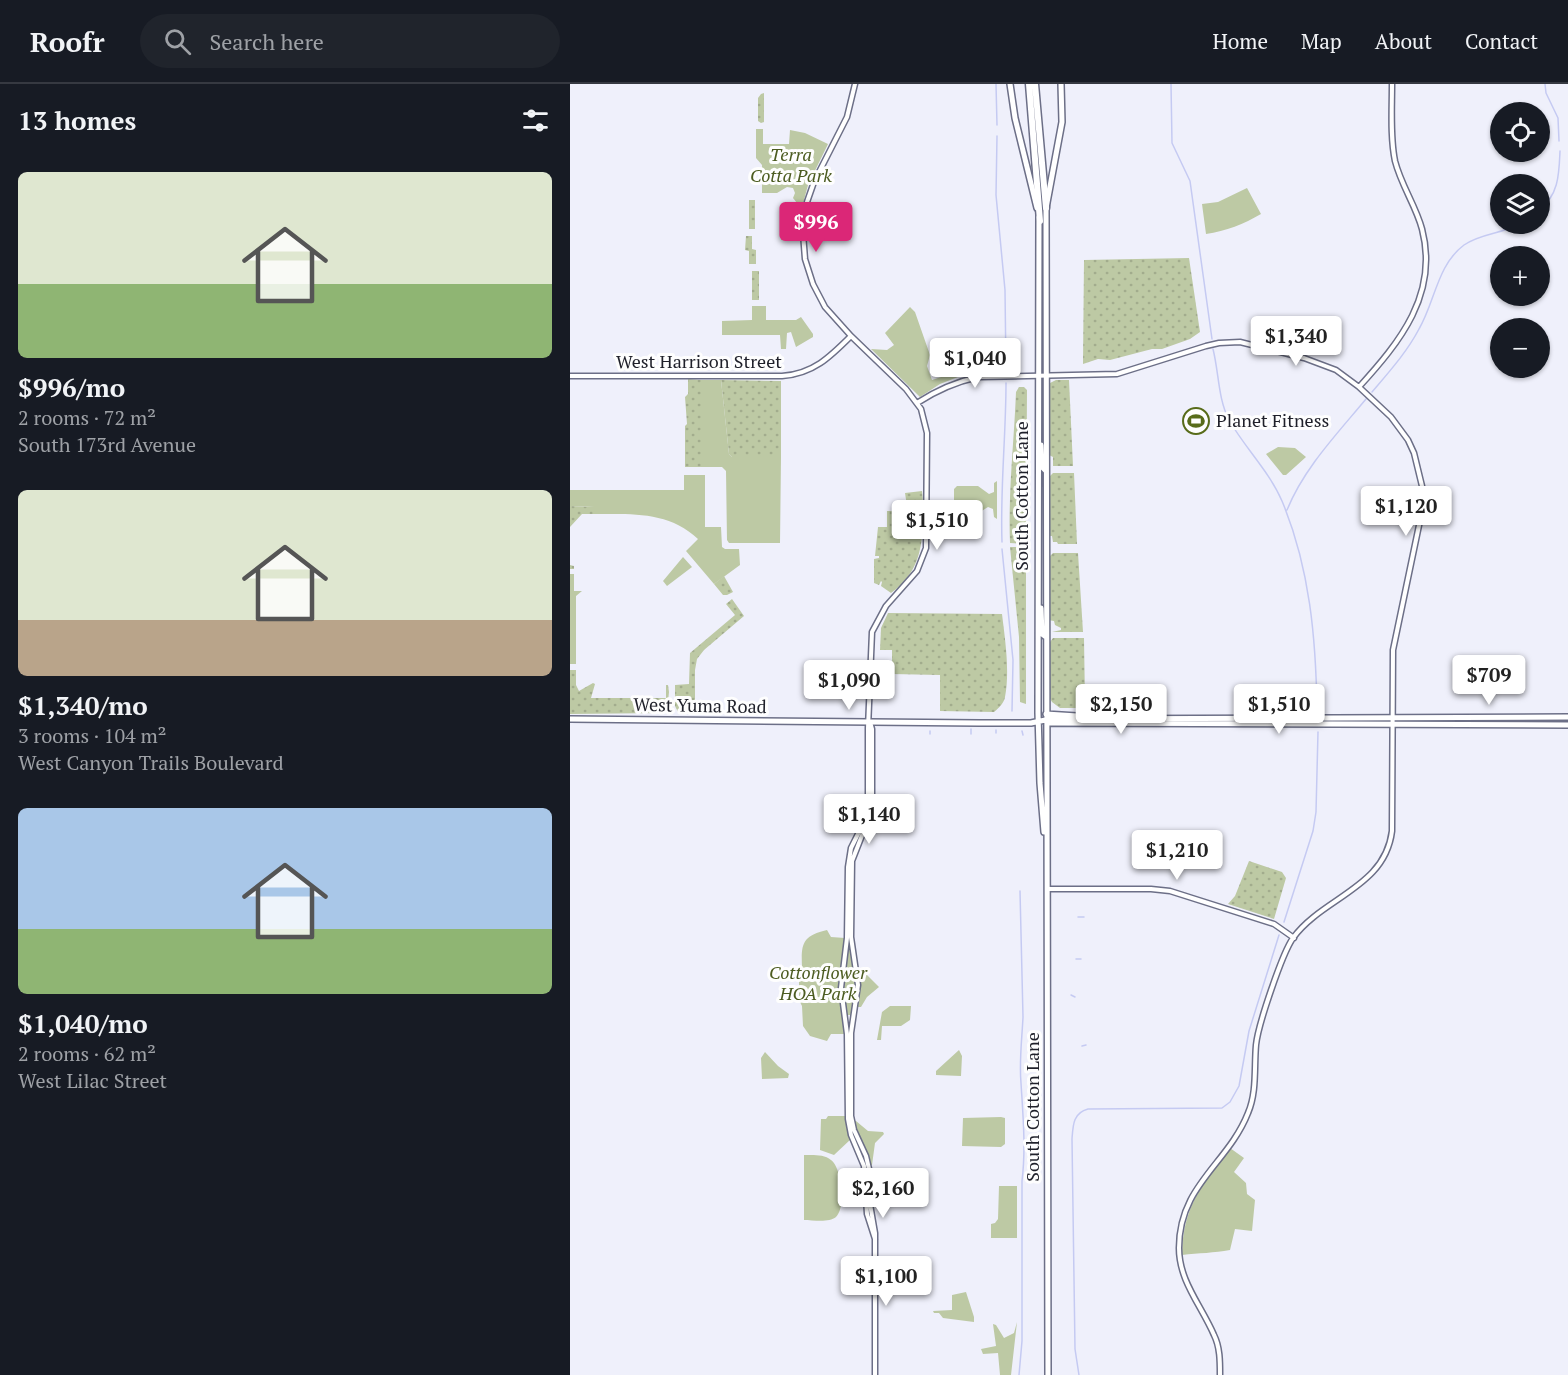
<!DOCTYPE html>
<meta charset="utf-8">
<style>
body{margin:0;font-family:"PT Serif",serif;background:#20242c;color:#f1f3f6;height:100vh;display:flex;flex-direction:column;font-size:22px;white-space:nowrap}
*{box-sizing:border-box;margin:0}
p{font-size:20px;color:#9ea1a6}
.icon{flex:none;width:33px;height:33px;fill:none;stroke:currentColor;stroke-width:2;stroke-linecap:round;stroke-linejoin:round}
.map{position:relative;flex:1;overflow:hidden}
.sheet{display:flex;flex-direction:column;background:#171b24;width:570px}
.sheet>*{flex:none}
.tools{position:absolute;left:920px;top:18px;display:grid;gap:12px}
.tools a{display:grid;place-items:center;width:60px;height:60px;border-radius:50%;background:#171b24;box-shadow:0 2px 4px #0004;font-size:30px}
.price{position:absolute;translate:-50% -51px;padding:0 14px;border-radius:6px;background:#fff;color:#222;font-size:20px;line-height:39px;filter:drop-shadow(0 2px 3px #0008)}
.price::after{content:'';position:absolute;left:50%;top:36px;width:18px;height:14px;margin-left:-9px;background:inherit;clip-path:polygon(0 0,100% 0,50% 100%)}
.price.selected{background:#db2777;color:#fff}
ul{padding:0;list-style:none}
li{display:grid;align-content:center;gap:12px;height:318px;padding:0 18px}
li span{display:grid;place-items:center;height:186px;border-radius:9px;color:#555}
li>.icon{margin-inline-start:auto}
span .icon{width:108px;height:108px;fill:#fffc;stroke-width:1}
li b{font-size:26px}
h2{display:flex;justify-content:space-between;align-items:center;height:72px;padding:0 18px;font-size:26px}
header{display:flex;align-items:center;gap:36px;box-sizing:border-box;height:84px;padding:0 30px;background:#171b24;border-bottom:2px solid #363941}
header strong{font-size:28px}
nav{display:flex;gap:33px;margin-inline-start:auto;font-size:21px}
.search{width:420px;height:54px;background:#20242c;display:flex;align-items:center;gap:15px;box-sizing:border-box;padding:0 21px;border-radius:33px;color:#9ea1a6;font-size:22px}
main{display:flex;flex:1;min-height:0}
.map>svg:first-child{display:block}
</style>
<header>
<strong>Roofr</strong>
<div class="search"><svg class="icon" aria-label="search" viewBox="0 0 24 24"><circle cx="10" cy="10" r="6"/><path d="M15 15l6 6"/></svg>Search here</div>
<nav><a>Home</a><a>Map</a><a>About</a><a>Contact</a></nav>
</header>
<main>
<section class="sheet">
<h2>13 homes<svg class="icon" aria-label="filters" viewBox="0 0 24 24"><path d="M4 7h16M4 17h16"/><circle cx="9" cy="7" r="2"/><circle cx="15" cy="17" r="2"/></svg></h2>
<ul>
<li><span style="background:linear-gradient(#dfe7d0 60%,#8fb573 0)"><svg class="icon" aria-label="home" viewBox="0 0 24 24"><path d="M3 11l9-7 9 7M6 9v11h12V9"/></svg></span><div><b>$996/mo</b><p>2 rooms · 72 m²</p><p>South 173rd Avenue</p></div></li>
<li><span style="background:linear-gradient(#dfe7d0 70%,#b9a48a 0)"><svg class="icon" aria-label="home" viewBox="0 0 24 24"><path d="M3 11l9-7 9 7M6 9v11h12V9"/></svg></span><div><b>$1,340/mo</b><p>3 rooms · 104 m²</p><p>West Canyon Trails Boulevard</p></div></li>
<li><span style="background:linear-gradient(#a9c7e8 65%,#8fb573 0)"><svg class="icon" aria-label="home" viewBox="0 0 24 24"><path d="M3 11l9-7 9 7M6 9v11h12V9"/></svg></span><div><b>$1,040/mo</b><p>2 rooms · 62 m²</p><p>West Lilac Street</p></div></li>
</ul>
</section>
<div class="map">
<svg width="998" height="1291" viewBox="0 0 998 1291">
<defs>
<pattern id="grass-dots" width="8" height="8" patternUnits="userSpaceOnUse" patternTransform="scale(1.5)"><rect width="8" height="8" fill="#bdc9a4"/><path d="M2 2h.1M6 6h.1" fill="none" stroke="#a2ac8d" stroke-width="1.8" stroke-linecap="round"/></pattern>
</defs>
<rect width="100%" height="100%" fill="#eff0fb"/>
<path fill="url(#grass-dots)" d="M194,9v29l-3,1 -3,-2v-23l3,-4z
M179,116h6v29h-6z
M176,152h6v13l4,1v14h-7v-13l-4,-1z
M619,174l11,74 -10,7 -28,10h-10l-42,11 -12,-1 -15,5 1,-104z
M182,187h7v29h-7z
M118,295l13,1v87h-16v-41l2,-2 -2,-27 3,-3z
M151,296l60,1v76h-49l-3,-3z
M486,296h13l4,86h-20v-9l-4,-2 1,-72z
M449,303h5l3,3 -1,154 -16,-1c-2,-50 4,-100 6,-151z
M483,389h21l3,71h-19l-1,-2h-4l-1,-6h-4l2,-60z
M352,407c1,7 1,15 1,23 0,33 -4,59 -32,79l-10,-7 1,-4 -1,-1 -2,4 -5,-2v-24l5,-1v-2h-4l3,-29h9v-16h11l1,6h3l5,-11 -2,-13z
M0,422l24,1v7h-12l-12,13v38l4,1v3h-4z
M440,463h16v157l-6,-2 -1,-65z
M483,469h25l5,79h-31l9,-2v-2l-6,-3 -1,-4 -6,-1 2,-64z
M154,492l9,16 -6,3h-4l-9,-11z
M162,515l12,17 -40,34 -7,9 -2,11v42h-17l-3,-6v-21l14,-1 1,-31 45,-38 -9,-11z
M318,529l114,1c3,25 8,57 3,83 -1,6 -6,11 -11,15l-54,-1v-36l-48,-1v-24h-12l1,-22z
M483,554h31l1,65 6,5h-31l-8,-6 -4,-7 2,-53z
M0,586h6v15l3,6 14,-8 2,1 -4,14h75v-13h2l1,7 -2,19 -3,2 -94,1z
M679,777l33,11 4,6 -12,41 -46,-15 7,-8z"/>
<path fill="#bdc9a4" d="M186,45h7v15h26l1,-14 15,3 23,11 -20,41 -8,30 -3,-1v-11l-4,-5 2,-5 -2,-5 -6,-1 -10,6h-15v-28l-6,-7z
M677,104l14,26c-17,10 -35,17 -55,20l-4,-30 16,-2z
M182,222h14v14h30l5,-3 12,17v3l-17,10 -5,-15 -4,1 -1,16h-5l-1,-14h-58v-14l30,-1z
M340,223l5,5 15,43 -3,11 5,14 15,-5h16l-23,9 -20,13 -49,-48 16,1 7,-5 -9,-12z
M131,296h20l8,74 3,3h49l-1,86h-51l-2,-3 -1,-69 -4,-4h-21z
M708,363l17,1 11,9 -20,18h-3l-17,-21z
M114,391h21v52h16l1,20 3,2h14l1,16 -26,19 -28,-33 12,-12c-29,-28 -67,-25 -104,-25v-7l-24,-1v-16h114z
M427,397v38l-3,-2 -1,-8 -5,-2 -11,7h-20l-3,-3v-22l3,-3h21l11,8 5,-2v-9z
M113,473l9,10 -25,19 -4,-5z
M0,490h4v17h8l-6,5v68h-6z
M257,846l4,7 14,1 -7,49 7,47h-14l-4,7 -17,-5 -7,-10 -1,-20 -3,-6v-29l3,-4c-1,-23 0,-31 25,-37z
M277,864h5l5,37 -3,30h-9l-3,-22z
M292,886l17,17 -12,10 -6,10h-3l1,-36z
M320,922h21l-1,14 -9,6h-19l-1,14h-4l5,-28z
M389,966l3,6 -1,20 -25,-1v-4z
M195,968l13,14 11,8 -1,4 -26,1 -1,-21z
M258,1032h18l5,23 -17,16 -14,-5 1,-31h5z
M431,1033l4,1v26l-4,3 -39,-1 1,-28z
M283,1037h3l12,10 15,1 1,2 -9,9 -3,22h-2z
M660,1064l14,10 -10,14 12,11 1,11 8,6 -3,31 -17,-2 -5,21c-16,3 -31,3 -48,5 1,-50 20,-69 48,-107z
M234,1071c9,0 20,-1 27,5 11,8 15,48 5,57 -7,6 -23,3 -32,3z
M429,1102h18v52h-26v-14l4,-1 3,-4z
M396,1208l8,25v5l-31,-4 -4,-5h-5l-1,-2 19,-1v-15z
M447,1238l-6,53h-11l-2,-22 -15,1 -2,-5 15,-3 -3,-22 3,1 8,13 10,-5z"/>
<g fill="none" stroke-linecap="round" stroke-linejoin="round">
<path stroke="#c5caf2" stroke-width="1.5" d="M426,0l1,41
M601,0l1,59 18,38 22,158
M975,0l1,9 12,25 1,23
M427,52l-1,59 9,95 1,80
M969,126c20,-15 20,-36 21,-59
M643,265c6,24 5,50 16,71 16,28 40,51 53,81 28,67 34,138 35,210
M802,308c17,-20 35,-40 47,-63 16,-27 18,-64 45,-84 17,-12 38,-11 55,-21
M717,426c17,-42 50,-76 79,-111
M432,458c-2,-53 4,-106 4,-159
M432,465l11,111 -1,51
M401,645v5
M360,647v3
M452,647l1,4
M426,649v-3
M508,833h6
M714,838l29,-91 3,-19 2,-80
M506,875h5
M501,911l4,2
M512,962l4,-1
M449,1291l3,-34v-160c4,-33 1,-65 -1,-98 -2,-22 1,-44 2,-66l-3,-126
M509,1291l-4,-26 -3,-210c1,-14 1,-26 16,-30l134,-1 8,-6 9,-16 10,-55 30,-96"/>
<defs>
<path id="minor" d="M285,0l-8,33 -33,65 -7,20 -4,31 2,26 8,25 12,23 26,29 55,53 15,20 6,24 -1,115 -9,23 -31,35 -14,26 -4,96v78l-4,16 -13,26 -3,19 -1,71 -6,50 6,46 1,85 3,16 13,31 3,48 8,25
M0,292h212c31,-2 48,-19 69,-40
M789,303c41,-45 80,-93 63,-158 -6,-23 -21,-44 -27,-68 -5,-24 -3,-52 -3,-77
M347,319c20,-13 38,-21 61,-26l139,-3 89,-28 13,-3 21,-1 64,16 32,12 23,17 32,30 17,23 6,13 8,33v25l-29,139 -1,181c-7,57 -69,66 -99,107 -11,16 -35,87 -37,107 -2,23 1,47 -8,68 -20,51 -69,72 -69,135 0,33 22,57 35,87 6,12 6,26 6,40
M300,638l2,7v81l-20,51 -1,76 7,48 -7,48v83l3,14 12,26 4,17v31l5,29v142
M478,805h103l19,2 104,33 20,14"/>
<path id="major" d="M440,0l5,34 22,90
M469,133l-1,496 2,70 4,49
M471,361l1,22 4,4
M471,524l1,26 4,3
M476,630l31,2
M0,635l409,4h52l19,-4 518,-2
M476,637l4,2 518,2
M478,1291l-2,-1167 16,-86 -1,-38"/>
<path id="highway" d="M459,0l11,137
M465,0l11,124"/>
</defs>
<use href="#minor" stroke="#6c6f87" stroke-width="7"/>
<use href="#major" stroke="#6c6f87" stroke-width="8"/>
<use href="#highway" stroke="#6c6f87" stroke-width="9"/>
<use href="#minor" stroke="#fff" stroke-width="4"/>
<use href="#major" stroke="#fff" stroke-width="5"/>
<use href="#highway" stroke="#fff" stroke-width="6"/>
</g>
<defs>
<symbol id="stadium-ring" viewBox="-11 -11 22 22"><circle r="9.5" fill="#fefefe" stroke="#586c1a" stroke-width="1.5"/><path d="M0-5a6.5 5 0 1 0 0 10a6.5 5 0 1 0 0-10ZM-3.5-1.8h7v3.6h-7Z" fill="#586c1a"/></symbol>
</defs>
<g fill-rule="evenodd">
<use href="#stadium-ring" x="611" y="322" width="30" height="30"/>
</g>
<g text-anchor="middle" stroke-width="6" stroke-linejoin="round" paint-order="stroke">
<g font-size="18" font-style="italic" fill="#4c5c21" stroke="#fefefe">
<text x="221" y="77">Terra<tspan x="221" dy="21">Cotta Park</tspan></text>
<text x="248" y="895">Cottonflower<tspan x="248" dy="21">HOA Park</tspan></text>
</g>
<g font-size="18" fill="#1f202a" stroke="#fefefe">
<text x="129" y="284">West Harrison Street</text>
<text transform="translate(452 412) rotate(-90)" y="6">South Cotton Lane</text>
<text transform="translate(130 622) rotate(1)" y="6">West Yuma Road</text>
<text transform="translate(463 1023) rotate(-90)" y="6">South Cotton Lane</text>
</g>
<g font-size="18" fill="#1f202a" stroke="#fefefe" text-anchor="start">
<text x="646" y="343">Planet Fitness</text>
</g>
</g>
</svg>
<div class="tools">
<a><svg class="icon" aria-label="locate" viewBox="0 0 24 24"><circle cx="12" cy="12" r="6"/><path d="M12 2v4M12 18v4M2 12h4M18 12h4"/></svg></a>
<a><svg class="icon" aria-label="layers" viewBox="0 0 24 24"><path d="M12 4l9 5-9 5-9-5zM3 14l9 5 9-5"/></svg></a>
<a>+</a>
<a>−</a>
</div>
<b class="price selected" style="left:246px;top:169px">$996</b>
<b class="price" style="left:726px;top:283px">$1,340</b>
<b class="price" style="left:405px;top:305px">$1,040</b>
<b class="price" style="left:836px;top:453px">$1,120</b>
<b class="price" style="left:367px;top:467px">$1,510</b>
<b class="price" style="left:919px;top:622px">$709</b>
<b class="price" style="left:279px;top:627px">$1,090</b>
<b class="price" style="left:551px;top:651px">$2,150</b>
<b class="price" style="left:709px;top:651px">$1,510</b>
<b class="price" style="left:299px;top:761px">$1,140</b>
<b class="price" style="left:607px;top:797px">$1,210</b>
<b class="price" style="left:313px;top:1135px">$2,160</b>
<b class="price" style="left:316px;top:1223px">$1,100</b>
</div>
</main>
